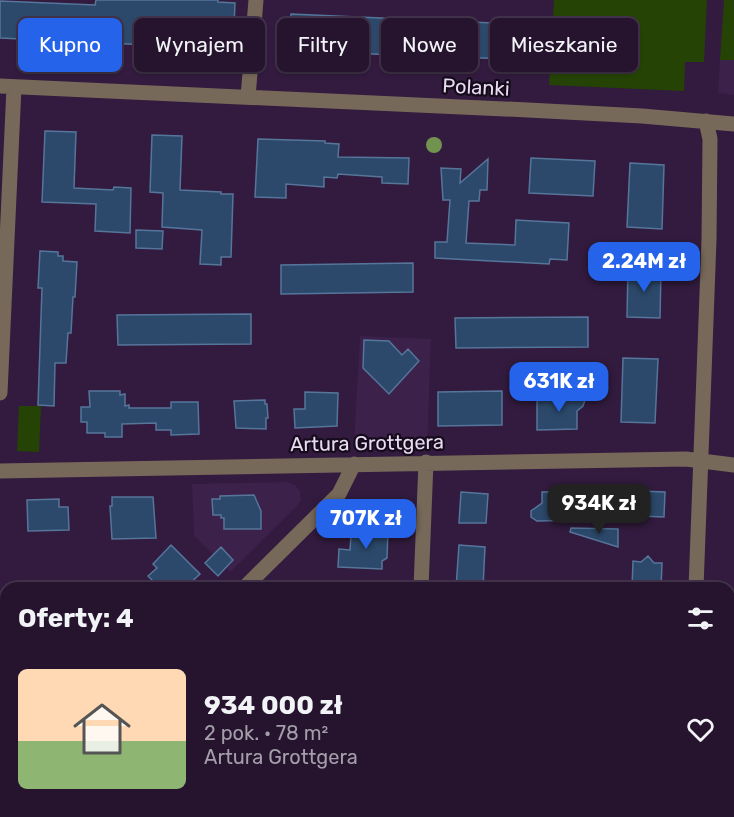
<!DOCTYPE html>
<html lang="pl">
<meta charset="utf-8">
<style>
body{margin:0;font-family:Rubik,sans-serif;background:#2e1d36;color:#f1f3f6;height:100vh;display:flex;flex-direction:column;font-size:22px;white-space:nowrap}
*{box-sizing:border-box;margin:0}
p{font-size:20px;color:#a49eaa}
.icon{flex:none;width:33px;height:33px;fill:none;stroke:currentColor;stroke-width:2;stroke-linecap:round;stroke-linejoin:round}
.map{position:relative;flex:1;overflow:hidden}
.sheet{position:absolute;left:0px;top:582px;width:735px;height:236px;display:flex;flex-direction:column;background:#26142e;border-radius:18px 18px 0 0;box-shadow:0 2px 4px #0004,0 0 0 2px #42334a}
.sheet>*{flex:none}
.top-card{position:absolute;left:18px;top:18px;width:699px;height:54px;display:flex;gap:12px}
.price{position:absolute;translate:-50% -51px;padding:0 14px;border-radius:12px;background:#2563eb;color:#fff;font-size:20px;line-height:39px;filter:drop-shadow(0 2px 3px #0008)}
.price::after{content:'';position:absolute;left:50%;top:36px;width:18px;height:14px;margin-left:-9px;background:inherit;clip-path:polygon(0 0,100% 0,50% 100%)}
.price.on{background:#222;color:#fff}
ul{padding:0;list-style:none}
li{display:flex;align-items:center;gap:18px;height:150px;padding:0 18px}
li+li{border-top:2px solid #42334a}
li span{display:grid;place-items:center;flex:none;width:168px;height:120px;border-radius:9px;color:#555}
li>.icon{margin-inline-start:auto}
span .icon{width:72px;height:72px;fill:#fffc;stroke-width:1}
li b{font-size:26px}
h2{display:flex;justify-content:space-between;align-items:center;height:72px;padding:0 18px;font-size:26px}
.pill{padding:0 21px;border-radius:9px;background:#26142e;box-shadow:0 2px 4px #0004,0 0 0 2px #42334a;font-size:21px;line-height:54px}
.pill.on{background:#2563eb;color:#fff}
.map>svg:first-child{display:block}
</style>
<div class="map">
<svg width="734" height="817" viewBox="0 0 734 817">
<rect width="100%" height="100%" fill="#321b3e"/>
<path fill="#3c214a" d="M720,60h14v35l-16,-2z
M360,336l71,3 -4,107 -73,1z
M287,482l8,3 5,6 1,9 -4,6 -67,66 -36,-37 -2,-51z"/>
<path fill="#254305" d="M554,0h153l-3,62h-19l-1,29 -135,-6z
M724,0h10v60h-14z
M19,406h22l-2,46 -22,-1z"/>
<path fill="#2c496b" stroke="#56759a" stroke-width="1.5" d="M96,0h122v2l17,1 -2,46 -233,-11v-37l95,4z
M291,14l247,11 -2,35 -246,-9z
M45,131l31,1 -2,56 39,2 1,-3 17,1 -1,45 -35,-2 1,-27 -54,-2z
M152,135l30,1 -2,54 41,2v2h12l-2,63h-10v8l-21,-1 2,-34 -40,-3 1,-34 -13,-1z
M258,139l67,2v2l14,1 -1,13 71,1 -1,26 -26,-1v-6l-44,-3 -1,4 -13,-1v10l-38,-3v14l-31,-1z
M531,158l64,3 -2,35 -64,-3z
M488,159l-1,31h-7l-1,11h-10l-3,42 49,2 1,-25 53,3 -2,37 -17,-1 -1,5 -114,-6v-16h12l3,-42h-7l-2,-32 20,1 -1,14z
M630,163l34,2 -2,64 -35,-2z
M136,230l27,1 -1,18 -26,-1z
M40,251l18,1v4h5v5l14,1 -2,35h-2l-2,36h-3l-2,30h-11l-1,43 -16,-1 4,-117h-4z
M413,263v29l-132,2v-29z
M628,268l33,1 -1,49 -33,-1z
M251,314v30l-133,1 -1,-30z
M588,317v30l-132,1 -1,-30z
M364,340l25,1 13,14 6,-6 11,12 -30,33 -26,-26z
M623,358l35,1 -3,64 -34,-1z
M89,391h31v4l5,-1v12l4,-1v3h42v-6h27l1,32 -28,1v-5h-15v-7l-34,1v13h-17v-4h-18v-11h-6v-15h9z
M502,391v34l-64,1v-34z
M305,392l33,1 -1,33 -42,2 -1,-19h11z
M576,392l5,2 4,6 -2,6 -6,5v18l-40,1v-30h28l7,-7z
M265,400v4h2l1,14h-2v11l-30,-1 -2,-27z
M590,491l1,29 -54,1 -6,-4v-6l11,-8v-11z
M641,491l24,1 -1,25 -25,-1z
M461,492l27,2 -2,29h-27z
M254,495l7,16v18h-37v-11h-3v-3h-8l-1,-16h8v-3z
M112,497h41l3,41 -44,1 -2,-33h2z
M59,499v8h9l1,23 -41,1 -1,-31z
M369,526h11l3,5h5l-1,27 -5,3v8l-44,-2 1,-18 11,1 1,-15 17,1z
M571,528l47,1v18l-48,-15z
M171,545l29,29 -15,14h-25l-12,-12 9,-8 -4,-4z
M459,545l26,2 -2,41h-27z
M221,547l12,13 -15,16 -13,-13z
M648,556l6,7h8l-1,25h-29l1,-27 8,1z"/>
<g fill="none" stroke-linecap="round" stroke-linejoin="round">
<path stroke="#776959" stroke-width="15" d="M0,86l528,24 114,6 92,8
M248,97l8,-97
M0,393l14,-306
M0,471l686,-12 48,6
M244,588l95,-94 15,-30
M421,588l5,-126
M696,588l13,-348 1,-101 -4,-18
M729,797l5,1
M11,817l5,-5
M412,817v-5
M448,817l59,-5
M688,817v-5"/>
<path stroke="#cebfd8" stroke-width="1.5" d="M701,812l33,4
M554,817l59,-5"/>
</g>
<circle fill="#71934f" cx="434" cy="145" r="8"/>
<g text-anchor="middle" stroke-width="4.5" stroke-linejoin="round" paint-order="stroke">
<g font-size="20" fill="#e9dbf2" stroke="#150b1a">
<text transform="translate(476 87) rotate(3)" y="7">Polanki</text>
<text transform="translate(367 443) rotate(-1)" y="7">Artura Grottgera</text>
</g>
</g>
</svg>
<b class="price" style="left:644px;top:293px">2.24M zł</b>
<b class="price" style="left:559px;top:413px">631K zł</b>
<b class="price on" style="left:599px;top:535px">934K zł</b>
<b class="price" style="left:366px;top:550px">707K zł</b>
<div class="top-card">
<a class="pill on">Kupno</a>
<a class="pill">Wynajem</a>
<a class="pill">Filtry</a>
<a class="pill">Nowe</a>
<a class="pill">Mieszkanie</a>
</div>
<section class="sheet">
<h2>Oferty: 4<svg class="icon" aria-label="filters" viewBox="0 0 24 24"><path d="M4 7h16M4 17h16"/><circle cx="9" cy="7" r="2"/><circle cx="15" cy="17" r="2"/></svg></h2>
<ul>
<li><span style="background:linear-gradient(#ffd9b3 60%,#8fb573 0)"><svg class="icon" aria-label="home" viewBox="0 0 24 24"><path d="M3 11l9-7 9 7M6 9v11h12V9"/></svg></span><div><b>934 000 zł</b><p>2 pok. · 78 m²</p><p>Artura Grottgera</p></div><svg class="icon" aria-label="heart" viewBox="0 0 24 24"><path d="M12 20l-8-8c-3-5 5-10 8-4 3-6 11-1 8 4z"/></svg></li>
</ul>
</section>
</div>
